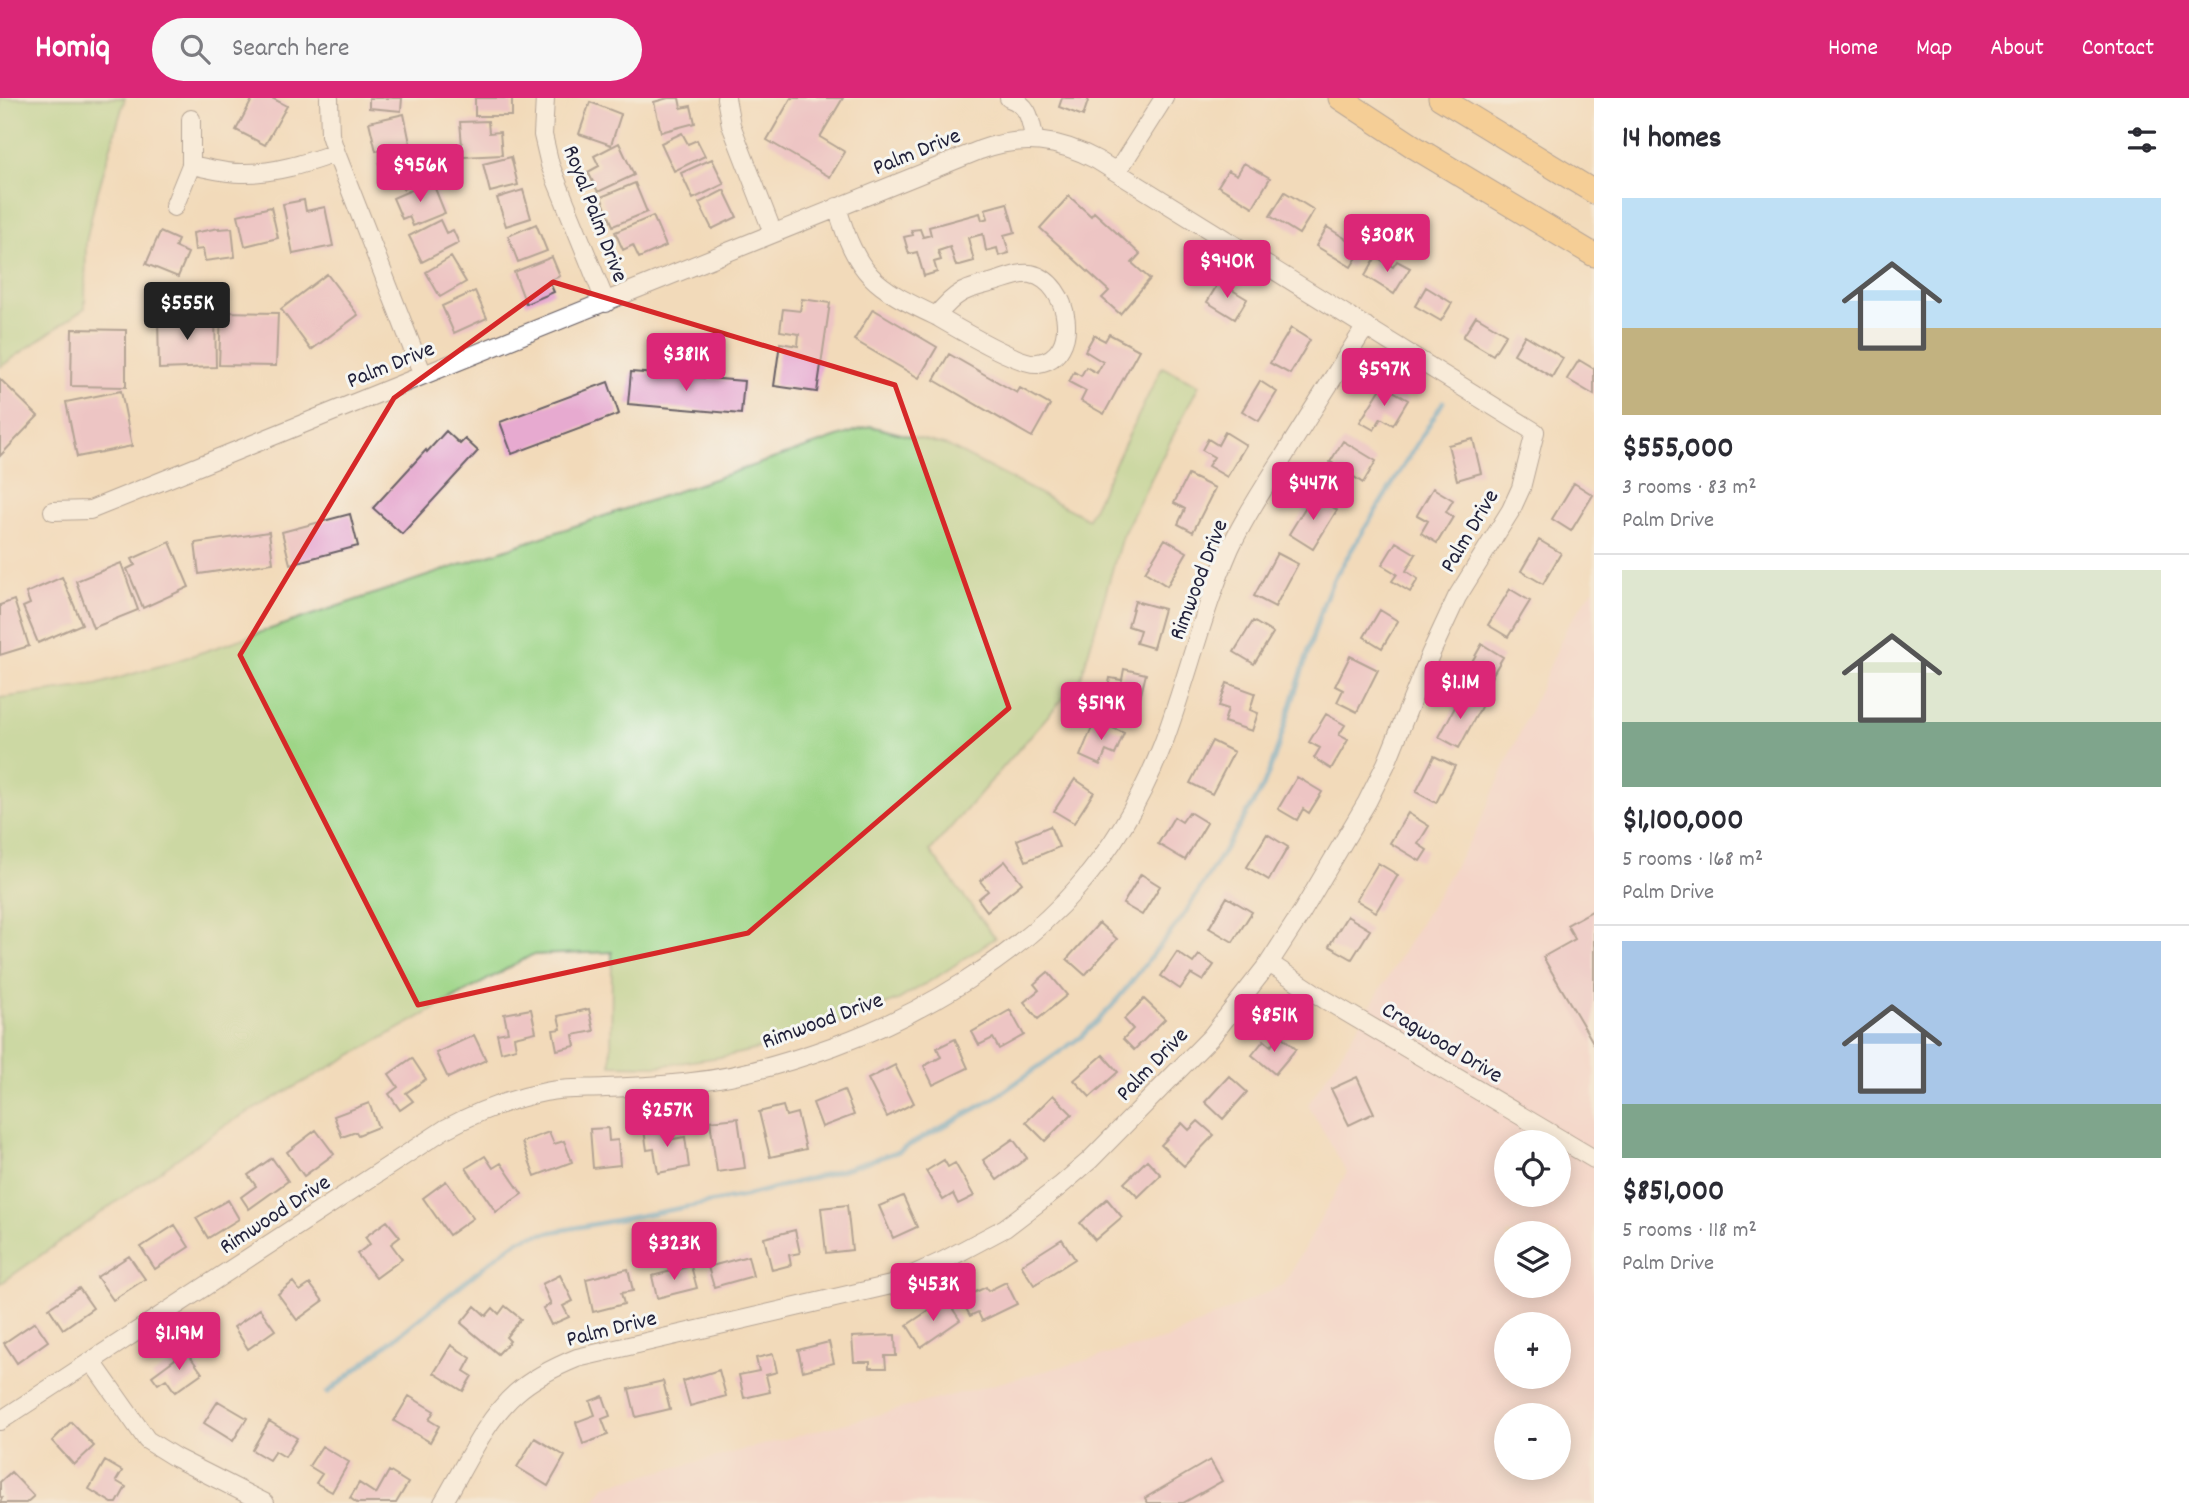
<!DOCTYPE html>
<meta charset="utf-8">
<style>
body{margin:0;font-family:Dekko,sans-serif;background:#f7f7f7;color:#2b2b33;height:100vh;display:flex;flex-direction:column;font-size:26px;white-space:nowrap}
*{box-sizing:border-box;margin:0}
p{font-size:23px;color:#7c7c81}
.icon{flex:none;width:38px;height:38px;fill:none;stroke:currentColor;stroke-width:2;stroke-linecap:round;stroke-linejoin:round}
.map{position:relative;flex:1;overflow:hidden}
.drawer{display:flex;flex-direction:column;background:#fff;width:595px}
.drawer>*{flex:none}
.controls{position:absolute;left:1494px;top:1032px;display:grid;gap:14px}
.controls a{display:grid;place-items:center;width:77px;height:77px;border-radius:50%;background:#fff;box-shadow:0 4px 18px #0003;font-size:35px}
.price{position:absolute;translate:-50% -60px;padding:0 16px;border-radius:7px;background:#db2777;color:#fff;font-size:23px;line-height:46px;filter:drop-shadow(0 2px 4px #0008)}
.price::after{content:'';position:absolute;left:50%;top:42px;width:21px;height:16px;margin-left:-10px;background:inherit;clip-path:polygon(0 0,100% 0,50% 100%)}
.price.active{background:#222;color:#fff}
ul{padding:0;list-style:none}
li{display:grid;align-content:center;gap:14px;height:371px;padding:0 28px}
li+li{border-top:2px solid #e1e1e2}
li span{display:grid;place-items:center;height:217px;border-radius:0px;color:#555}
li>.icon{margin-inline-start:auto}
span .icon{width:126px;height:126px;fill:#fffc;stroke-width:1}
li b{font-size:30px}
h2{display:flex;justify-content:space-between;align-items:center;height:84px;padding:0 28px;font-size:30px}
header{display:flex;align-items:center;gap:42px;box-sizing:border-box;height:98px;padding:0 35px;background:#db2777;color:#fff}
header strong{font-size:33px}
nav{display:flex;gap:38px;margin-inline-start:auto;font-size:24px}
.search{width:490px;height:63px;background:#f7f7f7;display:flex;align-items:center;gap:18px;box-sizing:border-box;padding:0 24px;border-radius:38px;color:#7c7c81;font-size:26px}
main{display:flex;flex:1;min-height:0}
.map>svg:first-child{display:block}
</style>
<header>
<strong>Homiq</strong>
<div class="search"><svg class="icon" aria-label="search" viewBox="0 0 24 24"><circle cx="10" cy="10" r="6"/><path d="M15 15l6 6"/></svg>Search here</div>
<nav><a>Home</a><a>Map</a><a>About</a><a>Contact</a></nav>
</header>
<main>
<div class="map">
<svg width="1594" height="1405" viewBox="0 0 1594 1405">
<rect width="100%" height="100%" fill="#f6f6f2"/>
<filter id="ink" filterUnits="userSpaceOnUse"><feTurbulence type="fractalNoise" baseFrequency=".0143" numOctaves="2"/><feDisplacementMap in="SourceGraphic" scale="14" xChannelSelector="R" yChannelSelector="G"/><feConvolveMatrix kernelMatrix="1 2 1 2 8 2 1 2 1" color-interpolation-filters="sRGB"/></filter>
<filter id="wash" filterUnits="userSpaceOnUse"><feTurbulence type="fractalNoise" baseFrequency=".00686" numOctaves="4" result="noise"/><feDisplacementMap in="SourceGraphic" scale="28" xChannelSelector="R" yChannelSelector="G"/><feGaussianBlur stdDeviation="1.57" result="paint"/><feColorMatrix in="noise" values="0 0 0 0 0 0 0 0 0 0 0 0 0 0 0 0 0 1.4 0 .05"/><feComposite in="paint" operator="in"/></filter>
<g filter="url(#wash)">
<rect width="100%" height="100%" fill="#f2daba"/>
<path fill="#f5cfda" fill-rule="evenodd" d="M1594,490v915h-1001l12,-17 562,-147 117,-55 63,-112 -39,-67 45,-70 124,-206 91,-204zM1507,1045h52v52h-52zM1507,1136h52v52h-52zM1507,1227h52v52h-52zM1507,1318h52v52h-52z"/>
<path fill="#9ed587" stroke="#607c61" stroke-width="2" d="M0,0h125l-31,107 -8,37 -1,66 -85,59z
M1162,269l37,18 -77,151 -41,142 -151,173 65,87 -55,37 -42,25 -109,42 -62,14 -69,10 -47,-1 1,-113 -80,3 -310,172 -222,157v-586l96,-13 80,-24 694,-235 78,20 140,73z"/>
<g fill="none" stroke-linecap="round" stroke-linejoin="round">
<path stroke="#55a2ce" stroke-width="5" d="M327,1295l175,-141 17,-12 12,-4 214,-40 96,-26 56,-18 96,-53 89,-63 30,-30 70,-88 80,-129 12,-30 50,-157 9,-22 110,-178"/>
</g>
<g id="blocks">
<path fill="#e7aad0" d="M253,0h19l15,8 -22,39 -29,-15z
M369,0h33l-1,13 -32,-3z
M475,0h37v18h-37z
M668,0h11l2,10 10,-2 4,17 -34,9 -7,-30z
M791,0h52l-23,39 25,15 -15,25 -63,-37z
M1062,0h27l-6,18 -24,-9z
M590,4l31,12 -10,31 -32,-11z
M404,16l6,29 -34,8 -7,-29z
M488,23l1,12 11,-1 2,23 -39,2 -3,-35z
M682,35l6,11 9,-4 8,16 -31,15 -13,-28z
M619,45l15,32 -36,17 -10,-20 11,-6 -5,-10z
M414,49l14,30 -25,12 -5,-12 -10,5 -9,-19z
M511,59l7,28 -28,7 -7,-28z
M712,61l12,25 -31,15 -12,-26z
M1244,65l26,15 -17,29 -35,-21 10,-16 9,5z
M432,83l13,32 -32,13 -4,-10 -7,3 -9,-21z
M635,85l12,29 -34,14 -12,-29z
M523,92l8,28 -25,8 -9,-28z
M724,92l13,27 -25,12 -13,-26z
M1285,94l29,18 -15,24 -29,-18z
M1069,98l22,20 3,-4 46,42 -8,9 18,16 -30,35 -18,-16 7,-7 -69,-63z
M304,102l2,11 19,-4 8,39 -40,8 -10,-50z
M1007,105l8,29 -11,3 5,18 -10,3 -2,-8 -11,3 -3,-17 -15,4 6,23 -18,5 -6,-19 -12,4 3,9 -7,2 3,10 -13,4 -7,-24 -8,2 -5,-17 9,-2 -2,-5 9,-1 3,8 8,-2 -2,-8 51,-14 2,7 6,-2 -3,-9z
M271,109l7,31 -33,8 -7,-31z
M653,118l13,30 -27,12 -6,-13 -10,5 -8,-18z
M440,122l6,13 7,-3 6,13 -37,19 -13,-26z
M536,126l11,27 -29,11 -10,-26z
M1327,129l35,22 -11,18 -35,-21z
M219,130v1l13,-1 3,29 -30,4 -2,-12 -8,1 -2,-17z
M160,134l18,8 -3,7 13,6 -10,24 -32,-13z
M451,159l15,25 -26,15 -14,-25z
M552,159l8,19 -11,5 5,11 -28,12 -12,-32z
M1376,159l17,10 4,-6 13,7 -16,26 -29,-18z
M327,176l31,41 -47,35 -30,-41z
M1219,184l28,17 -12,20 -28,-17z
M1426,189l26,16 -11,18 -26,-15z
M475,193l12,27 -33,15 -12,-27z
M802,201l28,4 -13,89 -43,-6 6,-43 18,3 1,-12 -19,-3 3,-22 17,2z
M873,211l64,38 -18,31 -65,-38z
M221,214l57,1 -2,53 -57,-1z
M215,216l1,53 -57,2 -1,-53z
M1476,218l30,18 -13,21 -30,-18z
M1291,230l19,12 -20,34 -20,-11z
M72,231l54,1v57l-55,-1z
M1109,236l30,16 -35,64 -23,-13 5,-10 -17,-9 5,-10 7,4 5,-9 11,6 6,-11 -18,-11 9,-16 11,6z
M1525,237l38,23 -11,19 -38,-23z
M949,256l68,39 3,-5 30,17 -18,32 -98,-57z
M1579,262l15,9v26l-27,-16z
M631,274l113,9 -3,33 -113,-10z
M0,281l38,37 -38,40z
M1260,283l17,11 -18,29 -17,-10z
M608,284l11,32 -107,40 -12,-32z
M1383,287l25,15 -15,25 -12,-7 -7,12 -14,-8z
M121,293l11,55 -55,11 -11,-55z
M446,333l14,13 5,-5 13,12 -76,83 -29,-26 53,-58 1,2z
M1225,334l21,13 -19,32 -19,-11 6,-9 -12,-7 6,-11 10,6z
M1473,341l8,34 -24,7 -9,-35z
M1343,343l33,20 -13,22 -9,-6 -7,11 -16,-10 7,-12 -8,-4z
M1188,377l27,13 -22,44 -15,-8 7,-15 -11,-6z
M1574,385l19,12 -22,36 -19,-12z
M1433,390l20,12 -7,12 7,5 -16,26 -16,-10 7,-12 -11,-6z
M1313,397l24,15 -24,39 -24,-15z
M350,416l8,32 -68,18 -8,-32z
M269,434l4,31 -74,11 -4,-31z
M1165,441l22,13 -20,34 -22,-14z
M1539,442l22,13 -18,31 -22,-13z
M170,444l19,45 -46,21 -16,-39 8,-4 -3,-6z
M1396,444l20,12 -10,17 12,8 -8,13 -18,-11 5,-7 -15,-9z
M1277,455l21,11 -23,43 -21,-11z
M121,465l17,47 -45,18 -17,-47z
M62,479l20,47 -44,19 -15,-36 7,-3 -4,-11z
M1510,491l20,12 -22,36 -20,-12z
M14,502l15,46 -29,9v-50z
M1135,503l29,8 -11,39 -17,-5 4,-13 -12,-4z
M1380,512l18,11 -16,27 -18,-11z
M1253,523l20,12 -19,31 -20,-12z
M1482,546l21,13 -17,29 -21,-12z
M1350,558l28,14 -21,42 -20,-10 6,-12 -8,-4z
M1124,571l22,5 -9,36 -32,-7 5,-25 12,2z
M1227,585l28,10 -5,17 8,3 -6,18 -28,-9 4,-13 -9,-3z
M1462,596l20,11 -23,43 -20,-11z
M1326,616l19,11 -6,10 9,5 -17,29 -17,-11 6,-10 -11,-6z
M1095,622l29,13 -9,22 -9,-4 -6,14 -20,-9z
M1212,643l22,11 -22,42 -22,-11z
M1434,658l21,10 -19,37 -20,-11z
M1297,679l25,15 -13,21 -6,-4 -6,11 -19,-11z
M1075,681l19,13 -20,31 -20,-12z
M1189,714l18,11 -22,37 -27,-16 16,-27 8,5z
M1408,715l21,13 -11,18 9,6 -7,11 -30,-18z
M1050,728l9,21 -33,14 -9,-21z
M1267,736l21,13 -19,33 -22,-13z
M1005,763l17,22 -35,28 -9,-12 10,-8 -8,-10z
M1378,765l20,12 -22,37 -20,-12z
M1141,776l19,12 -18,29 -19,-11z
M1227,799l25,15 -19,30 -24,-14z
M1594,812v134l-51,-87 32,-18 -8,-14z
M1347,818l23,14 -18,29 -23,-13z
M1099,825l18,16 -32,36 -18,-16z
M1177,854l16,11 6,-8 15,10 -11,16 -12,-7 -11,15 -19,-13z
M1048,874l19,23 -29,24 -14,-17 15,-12 -5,-6z
M1144,901l21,20 -31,31 -11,-11 10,-10 -9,-10z
M531,911l5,23 -22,5 2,11 -15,4 -4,-18 11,-2 -4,-18z
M589,911l5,22 -21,4 2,11 -18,4 -4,-20 8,-1 -3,-13z
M1010,912l14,25 -25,14 -6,-11 -14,7 -7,-13z
M474,937l12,25 -38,18 -12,-25z
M1280,937l16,14 -21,25 -23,-19 12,-15 7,6z
M955,941l13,29 -35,17 -9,-19 17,-9 -4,-9z
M1103,957l15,17 -28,25 -16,-17z
M412,960l14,21 -20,14 7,8 -13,9 -11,-16 9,-7 -9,-13z
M895,967l19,38 -27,14 -19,-38z
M1229,978l18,16 -24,27 -18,-17z
M1357,979l17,36 -25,12 -18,-36z
M844,992l10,25 -32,12 -9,-24z
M1053,997l19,19 -27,27 -19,-19z
M369,1005l9,24 -20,8 -2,-3 -14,5 -8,-21z
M783,1008l3,10 11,-3 9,36 -36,8 -11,-45z
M738,1020l7,50 -28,4 -7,-51z
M1198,1023l16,14 -30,31 -23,-21 21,-22 7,7z
M670,1028l3,13 12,-2 4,30 -31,6 -4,-24 -7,1 -3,-20z
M608,1030l1,13 9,-1 2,25 -27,3 -3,-39z
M316,1032l18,24 -30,22 -17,-24z
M549,1034l5,12 10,-3 8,21 -37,14 -13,-34z
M1013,1041l14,19 -30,22 -14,-20z
M485,1058l8,12 8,-5 21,31 -26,18 -30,-44z
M272,1060l16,23 -39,28 -8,-12 15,-11 -8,-11z
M944,1062l4,7 7,-4 19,33 -16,8 -5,-10 -10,6 -17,-29z
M1147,1062l14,15 -23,22 -14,-14z
M446,1083l27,37 -24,17 -26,-37z
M903,1098l14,31 -24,11 -14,-32z
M1107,1101l15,18 -27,23 -15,-17z
M228,1102l11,19 -31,19 -12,-20z
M847,1107l5,45 -26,3 -5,-45z
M387,1123l13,16 -9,7 11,15 -26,19 -19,-24 13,-10 -5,-7z
M175,1127l14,22 -34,22 -14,-22z
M795,1132l5,23 -11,2 2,10 -19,5 -8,-32z
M1062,1141l13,20 -41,26 -13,-20z
M129,1158l16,23 -32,21 -16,-23z
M748,1158l5,20 -39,11 -6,-20z
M691,1168l6,22 -40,10 -5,-22z
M628,1171l5,22 -12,2 3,11 -31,8 -7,-33z
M560,1177l13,26 -10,5 6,11 -18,8 -8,-17 8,-4 -9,-20z
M293,1184l7,9 10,-7 13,17 -26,19 -19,-26z
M1006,1184l11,22 -35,17 -4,-9 -8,4 -9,-17 25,-12 2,4z
M79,1190l14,20 -30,21 -14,-21z
M946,1201l14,21 -39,27 -14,-22z
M475,1208l11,10 7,-8 6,6 6,-8 16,13 -15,18 4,4 -12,13 -37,-31z
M260,1211l15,21 -27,19 -14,-22z
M35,1224l13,19 -31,22 -13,-20z
M895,1237l1,21h-11l1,12h-16v-6h-16l-2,-25z
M829,1244l5,21 -31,8 -5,-21z
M451,1247l20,13 -7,13 8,5 -9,15 -29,-18z
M186,1253l16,22 -27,19 -9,-13 -8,5 -6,-8z
M773,1256l4,18 -11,3 4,17 -26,6 -5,-23 20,-4 -3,-13z
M719,1272l7,26 -36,10 -7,-25z
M663,1283l7,28 -34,8 -7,-28z
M409,1298l25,15 -5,9 10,6 -9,16 -36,-21z
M603,1298l7,20 -8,3 6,16 -25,9 -7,-22 19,-7 -5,-14z
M218,1303l29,17 -14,23 -29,-18z
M269,1323l28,17 -12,19 -10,-6 -6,9 -17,-10z
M71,1324l23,24 -20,19 -22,-24z
M535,1340l30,18 -17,30 -31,-19z
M322,1348l27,16 -17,30 -16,-9 6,-9 -13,-8z
M1210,1362l12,21 -39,22h-35l-3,-5z
M105,1363l17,10 -6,10 10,6 -9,16h-5l-23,-14z
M389,1373l19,12 -12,20h-39l-7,-5 9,-15 17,11z
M11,1374l23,24 -8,7h-26l2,-5 -2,-2v-14z"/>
</g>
</g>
<g filter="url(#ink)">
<use href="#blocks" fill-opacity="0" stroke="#6b6267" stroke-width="2"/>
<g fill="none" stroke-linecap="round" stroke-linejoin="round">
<defs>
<path id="minor" d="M329,0l1,37 6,18 87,222
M545,0l-2,37 7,30 56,138
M726,0l5,27 42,108
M1009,0c22,8 21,23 26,43
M191,67c17,3 36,9 54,8 32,0 61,-10 91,-20
M1117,74l47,-74
M174,109l17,-42v-46
M837,109c20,68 37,80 99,109 21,-25 27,-26 58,-34 11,-3 26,-10 37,-8 39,8 51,83 7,89 -18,3 -83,-36 -102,-47
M53,413l37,-1 890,-360c42,-15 78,-11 117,10l438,272 -14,56 -10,22 -54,87 -27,58 -44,109 -19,38 -65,110 -33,51 -58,74 -121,123 -30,26 -55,42 -62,33 -52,24 -314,73c-22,9 -43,19 -61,35 -31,27 -52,75 -73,110
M1269,865l55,36 270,160
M92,1264l55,78 29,18 89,45
M0,1323l445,-292c31,-17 65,-30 100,-37 19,-4 40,-3 60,-4 29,-1 58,-2 87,-6 46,-5 98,-20 142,-36 88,-32 182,-88 244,-159 37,-42 65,-92 85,-143 24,-64 40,-134 67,-196 15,-32 35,-62 54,-92 27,-44 55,-87 82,-130"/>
<path id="major" d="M1340,0l76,50 178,107
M1440,0l154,94"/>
</defs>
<use href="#minor" stroke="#6b6267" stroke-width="20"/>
<use href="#major" stroke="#6b6267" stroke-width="25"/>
<use href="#minor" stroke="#fff" stroke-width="18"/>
<use href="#major" stroke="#f9bf6c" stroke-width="23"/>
</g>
</g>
<path d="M0 0H1594V1405H0ZM553,184l342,103 114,323 -261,225 -330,72 -178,-350 154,-257z" fill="#f2daba" fill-opacity=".55" fill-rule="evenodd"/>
<path fill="none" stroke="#d62828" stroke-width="5" stroke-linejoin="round" d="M553,184l342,103 114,323 -261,225 -330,72 -178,-350 154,-257z"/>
<g text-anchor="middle" stroke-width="6" stroke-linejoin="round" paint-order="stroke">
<g font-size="23" fill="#22223b" stroke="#f6f6f2">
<text transform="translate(916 52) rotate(-22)" y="8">Palm Drive</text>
<text transform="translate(597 115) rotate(69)" y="8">Royal Palm Drive</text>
<text transform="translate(390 265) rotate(-22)" y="8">Palm Drive</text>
<text transform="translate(1468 432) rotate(-59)" y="8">Palm Drive</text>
<text transform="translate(1197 481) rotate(-69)" y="8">Rimwood Drive</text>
<text transform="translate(822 921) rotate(-20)" y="8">Rimwood Drive</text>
<text transform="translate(1443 943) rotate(31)" y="8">Cragwood Drive</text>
<text transform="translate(1151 965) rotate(-46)" y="8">Palm Drive</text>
<text transform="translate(274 1115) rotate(-33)" y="8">Rimwood Drive</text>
<text transform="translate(611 1229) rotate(-14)" y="8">Palm Drive</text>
</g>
</g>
</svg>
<div class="controls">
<a><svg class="icon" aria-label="locate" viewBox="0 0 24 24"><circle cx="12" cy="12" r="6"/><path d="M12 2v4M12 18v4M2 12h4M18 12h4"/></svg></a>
<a><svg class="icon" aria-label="layers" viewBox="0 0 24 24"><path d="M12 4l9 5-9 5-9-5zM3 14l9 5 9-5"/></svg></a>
<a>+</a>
<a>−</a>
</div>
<b class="price" style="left:420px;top:106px">$956K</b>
<b class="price" style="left:1387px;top:176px">$308K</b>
<b class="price" style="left:1227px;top:202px">$940K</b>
<b class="price active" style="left:187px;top:244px">$555K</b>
<b class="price" style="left:686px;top:295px">$381K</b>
<b class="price" style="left:1384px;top:310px">$597K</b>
<b class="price" style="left:1313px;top:424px">$447K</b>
<b class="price" style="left:1460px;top:623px">$1.1M</b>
<b class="price" style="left:1101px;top:644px">$519K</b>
<b class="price" style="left:1274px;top:956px">$851K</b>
<b class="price" style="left:667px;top:1051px">$257K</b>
<b class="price" style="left:674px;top:1184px">$323K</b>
<b class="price" style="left:933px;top:1225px">$453K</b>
<b class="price" style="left:179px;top:1274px">$1.19M</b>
</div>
<section class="drawer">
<h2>14 homes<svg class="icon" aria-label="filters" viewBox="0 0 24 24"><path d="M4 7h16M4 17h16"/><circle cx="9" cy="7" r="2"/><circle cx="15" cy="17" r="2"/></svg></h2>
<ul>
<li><span style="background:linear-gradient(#bfe0f5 60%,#c2b280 0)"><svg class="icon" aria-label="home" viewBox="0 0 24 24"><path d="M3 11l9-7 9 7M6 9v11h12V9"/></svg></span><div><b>$555,000</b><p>3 rooms · 83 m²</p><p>Palm Drive</p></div></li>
<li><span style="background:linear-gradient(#dfe7d0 70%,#7fa58c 0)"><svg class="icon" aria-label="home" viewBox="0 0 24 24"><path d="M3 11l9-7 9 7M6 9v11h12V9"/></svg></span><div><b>$1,100,000</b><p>5 rooms · 168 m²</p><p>Palm Drive</p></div></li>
<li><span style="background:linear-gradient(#a9c7e8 75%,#7fa58c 0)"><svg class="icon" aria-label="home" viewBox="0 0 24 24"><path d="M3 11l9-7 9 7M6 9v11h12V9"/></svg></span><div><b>$851,000</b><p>5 rooms · 118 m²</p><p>Palm Drive</p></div></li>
</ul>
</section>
</main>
